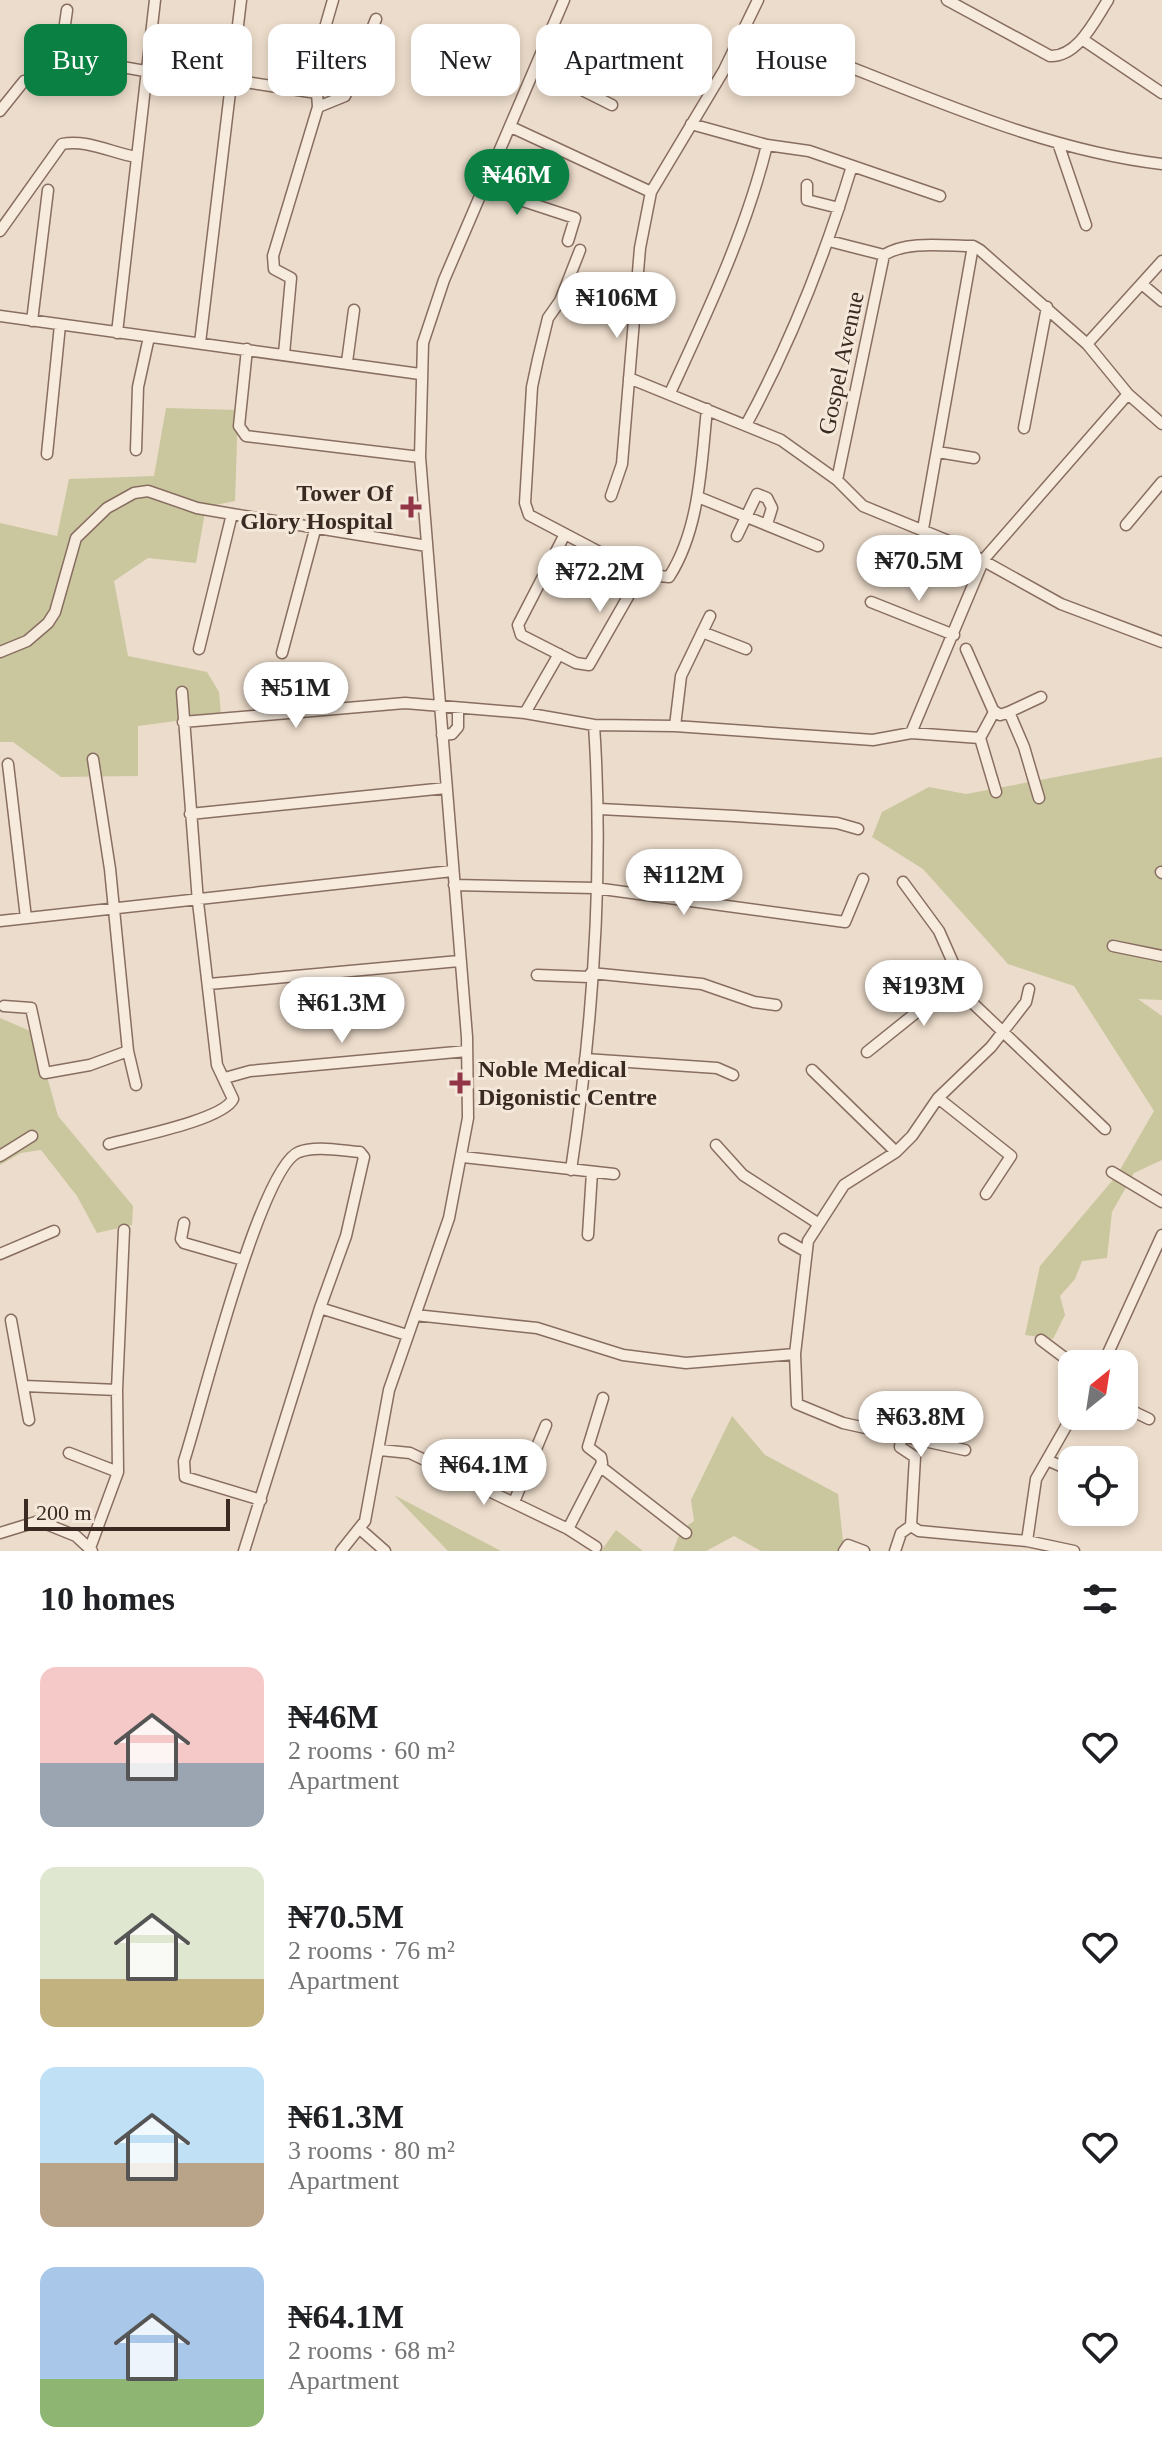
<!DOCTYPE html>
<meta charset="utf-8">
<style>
body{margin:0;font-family:Georgia,serif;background:#f2f2f2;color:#202124;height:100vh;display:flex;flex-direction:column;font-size:30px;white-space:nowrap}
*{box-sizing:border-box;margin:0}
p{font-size:26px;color:#757577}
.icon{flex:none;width:44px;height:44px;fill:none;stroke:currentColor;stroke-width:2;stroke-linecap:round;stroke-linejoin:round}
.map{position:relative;height:1551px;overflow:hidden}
.drawer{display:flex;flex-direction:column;background:#fff;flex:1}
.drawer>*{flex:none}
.guide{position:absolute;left:24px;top:24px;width:1114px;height:72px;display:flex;gap:16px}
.needle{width:52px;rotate:30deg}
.fabs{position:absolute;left:1058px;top:1350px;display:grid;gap:16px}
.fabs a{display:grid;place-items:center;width:80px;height:80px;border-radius:16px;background:#fff;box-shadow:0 4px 12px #0003;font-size:40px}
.scale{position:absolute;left:24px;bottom:20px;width:206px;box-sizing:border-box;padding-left:8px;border:4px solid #3a2a22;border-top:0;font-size:22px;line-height:28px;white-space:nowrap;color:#3a2a22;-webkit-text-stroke:6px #f4e8da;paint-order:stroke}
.price{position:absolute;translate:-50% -68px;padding:0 18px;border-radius:28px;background:#fff;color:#222;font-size:26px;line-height:52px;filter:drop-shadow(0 2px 4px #0008)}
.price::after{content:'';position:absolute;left:50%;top:48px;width:24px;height:18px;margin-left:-12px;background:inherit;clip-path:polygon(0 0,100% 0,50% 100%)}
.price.on{background:#0b8043;color:#fff}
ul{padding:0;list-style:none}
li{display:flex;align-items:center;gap:24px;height:200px;padding:0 40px}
li span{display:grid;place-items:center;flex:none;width:224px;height:160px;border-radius:16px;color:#555}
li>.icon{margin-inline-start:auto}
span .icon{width:96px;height:96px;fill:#fffc;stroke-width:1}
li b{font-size:34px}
h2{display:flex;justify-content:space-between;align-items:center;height:96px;padding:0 40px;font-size:34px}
.tag{padding:0 28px;border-radius:16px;background:#fff;box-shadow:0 4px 12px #0003;font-size:28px;line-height:72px}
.tag.on{background:#0b8043;color:#fff}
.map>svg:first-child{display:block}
</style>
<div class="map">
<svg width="1162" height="1551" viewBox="0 0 1162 1551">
<rect width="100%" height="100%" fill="#ecdccb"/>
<path fill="#cac79f" d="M166,408l72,2 -3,91 -29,6 -10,56 -48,-5 -34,23 14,75 79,16 12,20 2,23 -83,11v50l-77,1 -48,-35h-13v-219l57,13 12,-57 85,-3z
M1162,757v243l-24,-1 24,17v144l-28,13 -22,39 -5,46 -25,3 -7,18 -15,17 5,19 -12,24 -28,-4 15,-69 77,-91 37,-64 -80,-125 -66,-22 -85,-95 -51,-32 10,-25 47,-25 37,7z
M0,1018l35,15 23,83 75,90 -1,19 -35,8 -20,-37 -36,-46 -20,3 -21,12z
M732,1416l33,39 73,39 6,57h-83l-27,-15 -28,15h-33l8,-21 13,-9 -3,-21z
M394,1495l107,56h-53z
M616,1530l27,21h-42z"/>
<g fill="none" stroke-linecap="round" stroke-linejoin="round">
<defs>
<path id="minor" d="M947,0l103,56c28,1 45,-36 58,-56
M67,10l-6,42 5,5 79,14
M746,29c138,45 272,118 416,135
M1082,39l80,54
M536,67l76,38
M232,80l85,13 1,14
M317,93l5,-55 11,-38
M0,111l24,-30
M691,124l76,21 42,6 131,45
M511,127l140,65
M1058,143l28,82
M486,182l28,16 61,20 -7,23
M807,185v15l32,8
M0,231l62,-87c25,-5 50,9 74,13
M829,241l55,14c24,-15 62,-9 89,-9l7,4 107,94 41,50 34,30
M580,250l-20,51 -12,17 -10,41 -6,28 -7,116 4,12 112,59 28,3c31,-48 32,-112 38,-168
M1143,285l19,16
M560,301l76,17
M0,316l420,58
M32,321l16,-131
M117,333l38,-333
M200,343l41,-343
M1087,344l75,-83
M247,349l-8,77 7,10 174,21
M284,354l7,-76 -17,-9 -1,-13 45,-149 27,-11 31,-77
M347,362l7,-52
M629,378l152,62 56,40 26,26 83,34 115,64 101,38
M670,393c37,-80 76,-162 97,-248
M746,425c45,-83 79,-169 106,-259
M1024,428l23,-121
M136,450l2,-63 11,-50
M938,452l36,6
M47,454l13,-129
M837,480l47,-225
M611,496l11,-32 18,-216 11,-56 73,-122 34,-70
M698,497l120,49
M1126,525l36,-43
M923,529l50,-283
M565,534l-47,91 3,10 55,28 13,2 52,-91
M737,536l20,-42 10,4 5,10 -5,16
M871,602l83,33
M702,632l44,17
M199,649l33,-135 195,32
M966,649l27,61 7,5 9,-3 15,35 15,51
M0,652l27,-11 21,-18 7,-11 21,-74 31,-30 27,-15 14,-2 49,17 35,6
M282,653l33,-123
M1009,712l32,-15
M525,713l34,-59
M183,722l222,-19 120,10 69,12 81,1 198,14 38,-7 69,5
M675,726l6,-50 29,-60
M911,733l73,-174 144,-165
M442,735l10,-1 6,-7v-19
M980,738l16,54
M980,738l14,-26
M93,759l17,110 18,182
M8,764l18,154
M600,809l135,7 102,7 21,6
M190,814l256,-26
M1161,872l1,1
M903,882l36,49 19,43 2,17 145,138
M454,885l141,3 250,34 18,-43
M0,921l452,-50
M1113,946l49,10
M537,975l52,2 2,-4 111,11 52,18 22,3
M209,984l250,-23
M4,1006l27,2 14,65 45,-8 38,-14 8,34
M867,1052l91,-73
M585,1059l132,9 16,7
M812,1070l84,82
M225,1078l25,-7 217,-20
M938,1098l73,58 -25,38
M109,1144c25,-7 114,-24 124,-45l-16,-34 -19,-163 -16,-210
M716,1145l27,30 76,49
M0,1156l32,-20
M463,1157l151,17
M571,1170c22,-146 33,-297 23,-445
M1112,1172l50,30
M184,1223l-3,16 3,4 59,17
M588,1235l4,-63
M784,1239l21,12
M0,1254l54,-23
M320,1308l87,27
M415,1315l122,13 86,27 63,8 109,-9
M11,1320l18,100
M1041,1340l32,24
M1103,1364l59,-129
M25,1386l92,4
M1124,1407l25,12
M380,1450l30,3 158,76 28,18
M965,1450l-122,-27 -46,-19 -2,-50 13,-113 36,-56 52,-33 16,-16 26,-38 53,-51 35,-45 3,-13
M69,1453l49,19
M1047,1460l25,11
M601,1467l85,66
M514,1502l32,-77
M911,1526l8,5 108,10 47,10
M360,1529l25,22
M568,1529l34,-66 -1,-6 -13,-10 15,-49
M0,1533l39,-12 37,15 16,15
M1027,1541l9,-62 36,-63
M90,1548l28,-76 -1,-82 7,-160
M244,1551l76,-243 26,-72 18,-79 -4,-5c-17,-1 -44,-7 -61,0 -39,14 -99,261 -115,309l1,16 76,23
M341,1551l24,-30 24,-131 60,-172 19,-100 -1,-81 -47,-580 3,-114 21,-63 120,-280
M844,1551l4,-6 16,6
M895,1551l6,-18 10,-7 4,-69 -15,-10 1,-8"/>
</defs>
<use href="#minor" stroke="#886e60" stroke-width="13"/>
<use href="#minor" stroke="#f7ebde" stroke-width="10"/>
</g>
<g fill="#923546" stroke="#f4e8da" stroke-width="3">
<path d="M407 495h8v8h8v8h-8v8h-8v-8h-8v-8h8z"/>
<path d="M456 1071h8v8h8v8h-8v8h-8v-8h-8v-8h8z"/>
</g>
<g text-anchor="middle" stroke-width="6" stroke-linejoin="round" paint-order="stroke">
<g font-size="24" fill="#3a2a22" stroke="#f4e8da">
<text transform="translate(841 363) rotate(-78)" y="8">Gospel Avenue</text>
</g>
<g font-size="24" font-weight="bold" fill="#3a2a22" stroke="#f4e8da" text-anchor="end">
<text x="393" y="501">Tower Of<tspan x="393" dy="28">Glory Hospital</tspan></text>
<text x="478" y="1077" text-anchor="start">Noble Medical<tspan x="478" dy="28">Digonistic Centre</tspan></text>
</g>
</g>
</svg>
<div class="fabs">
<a><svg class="needle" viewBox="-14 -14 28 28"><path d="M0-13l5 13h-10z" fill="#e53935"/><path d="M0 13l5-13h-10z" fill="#757577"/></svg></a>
<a><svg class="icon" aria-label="locate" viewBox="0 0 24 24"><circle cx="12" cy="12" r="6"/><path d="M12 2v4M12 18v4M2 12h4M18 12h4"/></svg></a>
</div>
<div class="scale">200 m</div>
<b class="price on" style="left:517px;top:217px">₦46M</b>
<b class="price" style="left:617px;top:340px">₦106M</b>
<b class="price" style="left:919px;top:603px">₦70.5M</b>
<b class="price" style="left:600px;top:614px">₦72.2M</b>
<b class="price" style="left:296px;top:730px">₦51M</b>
<b class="price" style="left:684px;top:917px">₦112M</b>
<b class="price" style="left:924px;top:1028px">₦193M</b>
<b class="price" style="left:342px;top:1045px">₦61.3M</b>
<b class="price" style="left:921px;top:1459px">₦63.8M</b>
<b class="price" style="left:484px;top:1507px">₦64.1M</b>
<div class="guide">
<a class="tag on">Buy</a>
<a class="tag">Rent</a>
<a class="tag">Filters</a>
<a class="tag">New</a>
<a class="tag">Apartment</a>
<a class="tag">House</a>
</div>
</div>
<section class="drawer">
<h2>10 homes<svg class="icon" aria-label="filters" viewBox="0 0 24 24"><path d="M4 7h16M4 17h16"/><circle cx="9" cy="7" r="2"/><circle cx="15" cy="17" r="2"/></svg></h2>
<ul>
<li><span style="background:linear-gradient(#f6c9c9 60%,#9aa5b1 0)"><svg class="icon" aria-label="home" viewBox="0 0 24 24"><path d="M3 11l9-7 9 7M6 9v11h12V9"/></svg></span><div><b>₦46M</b><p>2 rooms · 60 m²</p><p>Apartment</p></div><svg class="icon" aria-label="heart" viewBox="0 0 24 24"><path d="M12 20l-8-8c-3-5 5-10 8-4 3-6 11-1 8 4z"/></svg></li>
<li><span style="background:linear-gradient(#dfe7d0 70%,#c2b280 0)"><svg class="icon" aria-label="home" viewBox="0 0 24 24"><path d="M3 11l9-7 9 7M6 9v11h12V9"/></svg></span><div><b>₦70.5M</b><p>2 rooms · 76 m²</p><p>Apartment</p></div><svg class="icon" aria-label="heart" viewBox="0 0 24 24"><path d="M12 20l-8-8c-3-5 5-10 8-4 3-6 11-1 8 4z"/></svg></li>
<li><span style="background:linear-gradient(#bfe0f5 60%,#b9a48a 0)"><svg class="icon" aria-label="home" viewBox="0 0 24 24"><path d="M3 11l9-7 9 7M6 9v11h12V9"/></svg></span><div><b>₦61.3M</b><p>3 rooms · 80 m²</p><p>Apartment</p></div><svg class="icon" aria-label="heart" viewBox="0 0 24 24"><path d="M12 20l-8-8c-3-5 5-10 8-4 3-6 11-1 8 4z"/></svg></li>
<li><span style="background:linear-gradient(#a9c7e8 70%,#8fb573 0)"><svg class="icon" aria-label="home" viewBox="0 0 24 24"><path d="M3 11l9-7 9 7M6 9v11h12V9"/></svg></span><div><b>₦64.1M</b><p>2 rooms · 68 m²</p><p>Apartment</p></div><svg class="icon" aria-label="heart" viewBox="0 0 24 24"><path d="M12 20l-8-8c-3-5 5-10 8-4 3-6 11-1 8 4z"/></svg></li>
</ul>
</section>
